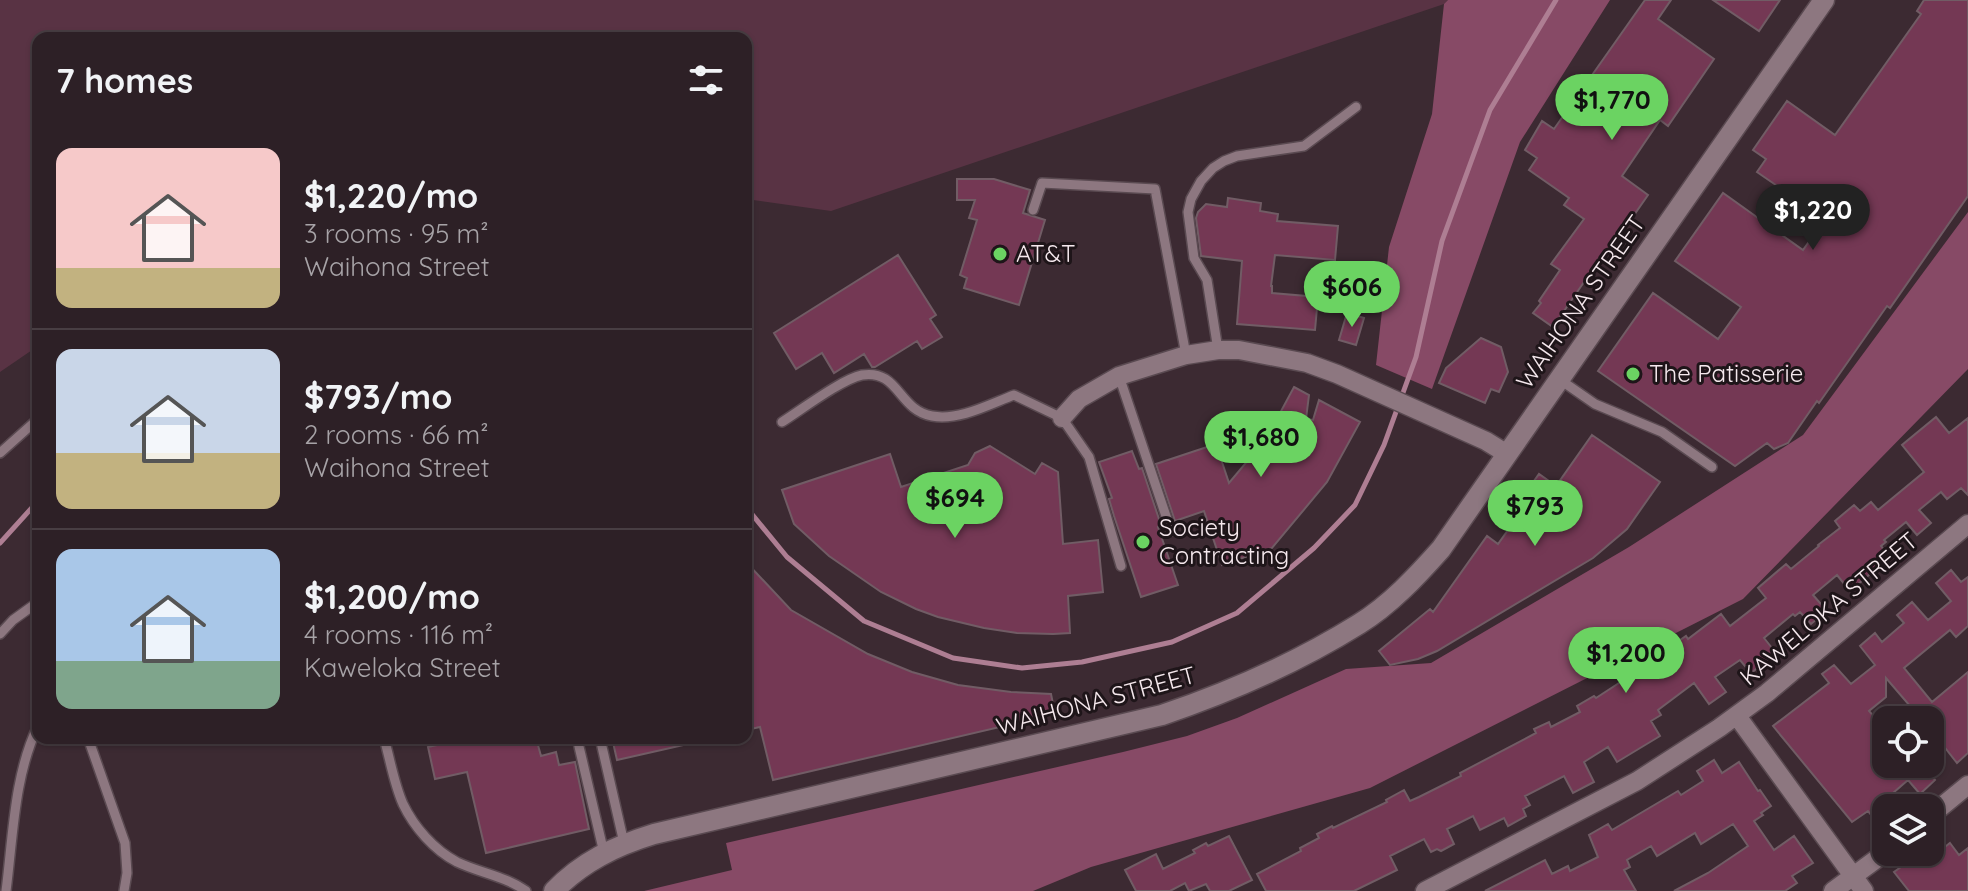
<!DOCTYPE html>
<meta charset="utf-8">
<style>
body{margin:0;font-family:Quicksand,sans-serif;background:#392d32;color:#f1f3f6;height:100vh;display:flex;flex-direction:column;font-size:30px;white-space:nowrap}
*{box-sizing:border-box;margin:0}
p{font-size:26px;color:#a7a3a7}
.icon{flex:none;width:44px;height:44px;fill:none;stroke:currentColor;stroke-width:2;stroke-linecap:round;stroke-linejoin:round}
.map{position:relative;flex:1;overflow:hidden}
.drawer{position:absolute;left:32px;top:32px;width:720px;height:712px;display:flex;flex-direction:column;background:#2d2026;border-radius:16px;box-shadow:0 2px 6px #0004,0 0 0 2px #483e43}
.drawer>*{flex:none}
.fabs{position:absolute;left:1872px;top:706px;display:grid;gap:16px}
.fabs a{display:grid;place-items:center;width:72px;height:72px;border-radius:16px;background:#2d2026;box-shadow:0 2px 6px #0004,0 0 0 2px #483e43;font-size:40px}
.price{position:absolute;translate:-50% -68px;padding:0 18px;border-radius:28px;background:#6bd362;color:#111;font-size:26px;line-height:52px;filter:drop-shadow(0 2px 4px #0008)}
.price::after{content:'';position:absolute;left:50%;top:48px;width:24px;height:18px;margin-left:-12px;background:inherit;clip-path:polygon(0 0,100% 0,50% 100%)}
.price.current{background:#222;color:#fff}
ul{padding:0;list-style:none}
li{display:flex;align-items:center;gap:24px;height:200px;padding:0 24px}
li+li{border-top:2px solid #483e43}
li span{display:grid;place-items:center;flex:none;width:224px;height:160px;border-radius:16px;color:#555}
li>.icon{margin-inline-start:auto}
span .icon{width:96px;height:96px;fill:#fffc;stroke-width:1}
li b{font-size:34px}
h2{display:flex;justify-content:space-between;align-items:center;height:96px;padding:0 24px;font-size:34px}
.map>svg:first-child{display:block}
</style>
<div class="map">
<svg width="1968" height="891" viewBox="0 0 1968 891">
<rect width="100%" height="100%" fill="#3c2a32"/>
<path fill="#593344" d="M0,0h1448l-4,4 -613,207 -85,-12v-161h-708v308l-38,26z"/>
<path fill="#874a66" d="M1448,0h162l-90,142 -88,247 -56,-24 13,-118 43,-133 12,-110z
M1968,212v157l-225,230 -373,189 -279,79 -58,24h-389l88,-21 -6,-27 397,-91 64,-16 50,-18 109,-49 85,-6 198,-116 174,-112z"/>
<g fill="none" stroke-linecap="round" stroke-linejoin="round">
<path stroke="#ae7e93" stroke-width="5" d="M746,507l41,50 77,64 89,37 69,10 60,-6 90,-20 65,-29 77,-65 41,-43 29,-60 32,-88 26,-116 48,-131 66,-110
M0,543l38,-42"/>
</g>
<path fill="#743854" stroke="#715c65" stroke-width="2" d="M1645,0h26l-13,19 56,40 -46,67 -8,-6 -38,56 26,19 -62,89 -2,-2 -31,45 -20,-14 8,-10 -2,-2 21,-31 -9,-6 33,-45 -20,-14 5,-7 -40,-28 8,-12 -12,-8 17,-29 12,8z
M1713,0h67l-21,31z
M1924,0h44v196l-78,112 -3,-2 -68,97 -2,-2 -29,42 -14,6 -7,-6 -32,23 -137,-95 55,-78 65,46 23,-32 -66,-46 48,-68 80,57 22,-31 -68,-47 9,-13 -13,-9 34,-49 48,34 86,-121 -4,-3z
M957,179h37l36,11 -7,23 22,7 -26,85 -55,-17 3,-10 -7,-3 17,-55 -8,-2 6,-18h-18z
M1228,198l33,5 -1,8 18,3 -1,7 61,5 -3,34 -60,-5 -4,31h1v7l46,4 -3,33 -78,-6 5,-63 -41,-5 -5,-38 2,-6 8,-8 21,3z
M898,255l38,60 -6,4 12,18 -20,12 -5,-8 -42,26h-3l-8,-13 -30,19 -12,-20 -26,16 -22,-36z
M1347,313l17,5 -8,27 -17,-5z
M1481,338l20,9 7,25 -9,20 -8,-3 -6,14 -46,-20 7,-15z
M1294,387l15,8 -3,24 7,1 6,-20 41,22 -33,60 -55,66 -50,17 -18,-54 -29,10 -19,-57 60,-20 13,39 37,-44z
M1936,417l13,16 19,-15v77l-7,-7 -14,11 -6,-7 -22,18 12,13 -14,12 -11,-13 -22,18 2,2 -5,4 9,11 -40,34 -13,-16 -24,20 14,16 -16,13 -11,-12 -5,4 -2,-2 -29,24 12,15 -25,20 -11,-13 -25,17 11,15 -17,12 -15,-21 -36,27 3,5 -10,6 9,15 -43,26 -9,-15 -24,15 10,20 -21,11 -9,-17 -39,20 5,9 -7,4 3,7 -18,10 -4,-8 -24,12 -7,-14 -26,13 7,15 -13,7 -4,-2 -6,3 -7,-13 -34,17 7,14 -43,21h-88l-9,-17 44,-23 -1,-3 19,-10 -2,-4 15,-8 1,2 54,-26 -1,-2 18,-10 6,11 9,-4 42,-21 -1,-3 76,-40 -2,-4 15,-7 2,5 29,-15 -3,-6 17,-10 2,2 55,-36 -1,-1 36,-25 2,3 33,-25 9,12 36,-28 -8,-10 28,-24 5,5 28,-23 -1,-1 22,-17 -5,-7 19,-16 6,6 11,-9 7,8 46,-38 -22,-27z
M1592,435l68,47 -33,47 -34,29 -156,93 -19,8 -28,6 -11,-14 51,-42 3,3 54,-76 11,8 37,-52 -6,-4 10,-14 17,12z
M990,446l45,28 7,-11 16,9 5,72 35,-4 5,52 -35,4 2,37 -17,1 -36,-1 -33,-5 -46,-11 -22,-8 -35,-17 -52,-36 -35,-32 -12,-34 108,-36 11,33 67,-22 7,-12z
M1132,451l7,18 3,-1 19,57 -3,2 20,58 -37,12 -27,-81 -5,-17 3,-1 -13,-36z
M746,562l45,48 77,44 44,18 46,13 53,7 40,2 4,20 -282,66 -13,-53 -14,3z
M1951,570l10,12 7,-5v49l-12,11 -6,-7 -46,38 28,34 36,-30v81l-11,10 -15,-19 -12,10v-34h-8l-36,-42v19l-17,14 17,20v33h41l-3,3 11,13 -15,14 -12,-14 -23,20 1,33 -18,-22 -16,11 -79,-96 56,-43 -7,-9 12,-9 17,19 24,-19 -15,-19 15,-13 7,9 22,-19 -7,-8 15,-13 16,18 23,-19 -15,-18z
M459,738h77l5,18 15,-4 3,13 16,-3 14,67 -103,24 -19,-81 -32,7 -7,-32 32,-7z
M612,738h75l1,6 -71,16z
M1714,760l8,13 17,-11 19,29 2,-1 11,16 -10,7 2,2 -9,6 20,29 20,-14 19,27 -21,13 5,7 -12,8h-111l34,-18 40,-27 -15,-22 -32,20 -6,-11 -38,23 -6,-10 -24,14 3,7 -6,3 12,21h-151l60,-31 7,14 16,-8 2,5 28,-14 -9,-22 19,-11 4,6 66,-39 3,4 22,-14 -6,-10z
M1229,836l23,44 -23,11h-19l-4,-7 -17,7 -4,-8 -15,8h-34l-11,-21 31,-16 7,15 32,-16 -2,-3 13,-7 2,3z
M1950,843l9,12 9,-7v43h-59l-15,-19 28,-20h8v-3l7,-5 4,6z"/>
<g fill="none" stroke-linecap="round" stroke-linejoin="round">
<defs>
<path id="service" d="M1033,210l9,-27 113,6 31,166
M1218,350l-11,-70 -13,-22 -6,-46 3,-13 10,-18 12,-13 11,-7 13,-5 67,-10 52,-39
M1119,376l52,155
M1559,379l36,25 67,28 50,35
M782,422c19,-12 60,-43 80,-47 37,-6 36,35 70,41 27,5 58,-12 82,-21l48,23 27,39 32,109
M0,453l38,-34
M0,634l13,-14 25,-18
M88,738l37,105 2,30 -3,18
M384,738c6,21 10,46 19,66 11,23 31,46 54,58 23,11 48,14 69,29
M577,738l27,115
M600,738l24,105
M6,891c7,-54 8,-116 32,-165"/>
<path id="minor" d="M1062,418l17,-19 40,-23 67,-21 32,-5h21l68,13 30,11 149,67 21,13
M1737,716l127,175
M1930,816l38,-31
M1425,891l212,-110 82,-53 48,-35 201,-169
M1833,891l53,-39"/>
<path id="tertiary" d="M554,891c28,-29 61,-45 100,-57l508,-119c68,-23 136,-53 197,-91 31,-19 58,-48 82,-75l383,-549"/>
</defs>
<use href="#service" stroke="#5a4a51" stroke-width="12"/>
<use href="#minor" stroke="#5a4a51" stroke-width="21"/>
<use href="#tertiary" stroke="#5a4a51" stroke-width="23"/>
<use href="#service" stroke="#8d7780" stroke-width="9"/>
<use href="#minor" stroke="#8d7780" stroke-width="18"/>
<use href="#tertiary" stroke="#8d7780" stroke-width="20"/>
</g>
<g fill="#6bd362" stroke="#1e1519" stroke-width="3">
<circle cx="1000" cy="254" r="8"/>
<circle cx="1633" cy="374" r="8"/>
<circle cx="1143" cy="542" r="8"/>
</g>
<g text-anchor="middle" stroke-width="6" stroke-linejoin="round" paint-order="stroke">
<g font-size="24" fill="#f5e8ed" stroke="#1e1519" text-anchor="start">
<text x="1016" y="262">AT&amp;T</text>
<text x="1649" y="382">The Patisserie</text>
<text x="1159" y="536">Society<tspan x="1159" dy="28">Contracting</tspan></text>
</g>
<g font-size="24" fill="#f5e8ed" stroke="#1e1519">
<text transform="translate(1581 302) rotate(-55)" y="8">WAIHONA STREET</text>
<text transform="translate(1829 609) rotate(-40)" y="8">KAWELOKA STREET</text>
<text transform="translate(1096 701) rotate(-15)" y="8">WAIHONA STREET</text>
</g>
</g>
</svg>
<div class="fabs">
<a><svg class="icon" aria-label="locate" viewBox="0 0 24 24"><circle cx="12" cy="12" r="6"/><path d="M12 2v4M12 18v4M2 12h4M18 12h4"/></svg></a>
<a><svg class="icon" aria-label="layers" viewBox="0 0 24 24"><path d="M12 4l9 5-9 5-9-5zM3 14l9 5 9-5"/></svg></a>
</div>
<b class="price" style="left:1612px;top:142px">$1,770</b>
<b class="price current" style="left:1813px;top:252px">$1,220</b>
<b class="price" style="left:1352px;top:329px">$606</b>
<b class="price" style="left:1261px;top:479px">$1,680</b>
<b class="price" style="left:955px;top:540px">$694</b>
<b class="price" style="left:1535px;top:548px">$793</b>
<b class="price" style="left:1626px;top:695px">$1,200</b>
<section class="drawer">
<h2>7 homes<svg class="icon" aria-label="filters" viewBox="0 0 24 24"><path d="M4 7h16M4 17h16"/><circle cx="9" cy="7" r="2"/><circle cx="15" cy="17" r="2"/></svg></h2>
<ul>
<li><span style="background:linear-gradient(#f6c9c9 75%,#c2b280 0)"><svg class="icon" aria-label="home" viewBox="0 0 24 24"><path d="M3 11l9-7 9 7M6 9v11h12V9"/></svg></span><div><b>$1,220/mo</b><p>3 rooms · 95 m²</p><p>Waihona Street</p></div></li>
<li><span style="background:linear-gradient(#c9d6e8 65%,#c2b280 0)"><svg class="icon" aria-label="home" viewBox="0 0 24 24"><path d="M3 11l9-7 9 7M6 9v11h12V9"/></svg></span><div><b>$793/mo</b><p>2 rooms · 66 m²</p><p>Waihona Street</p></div></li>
<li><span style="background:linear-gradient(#a9c7e8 70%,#7fa58c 0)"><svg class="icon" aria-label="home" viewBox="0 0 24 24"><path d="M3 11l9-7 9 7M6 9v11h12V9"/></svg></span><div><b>$1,200/mo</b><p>4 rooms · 116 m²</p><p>Kaweloka Street</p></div></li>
</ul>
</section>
</div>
